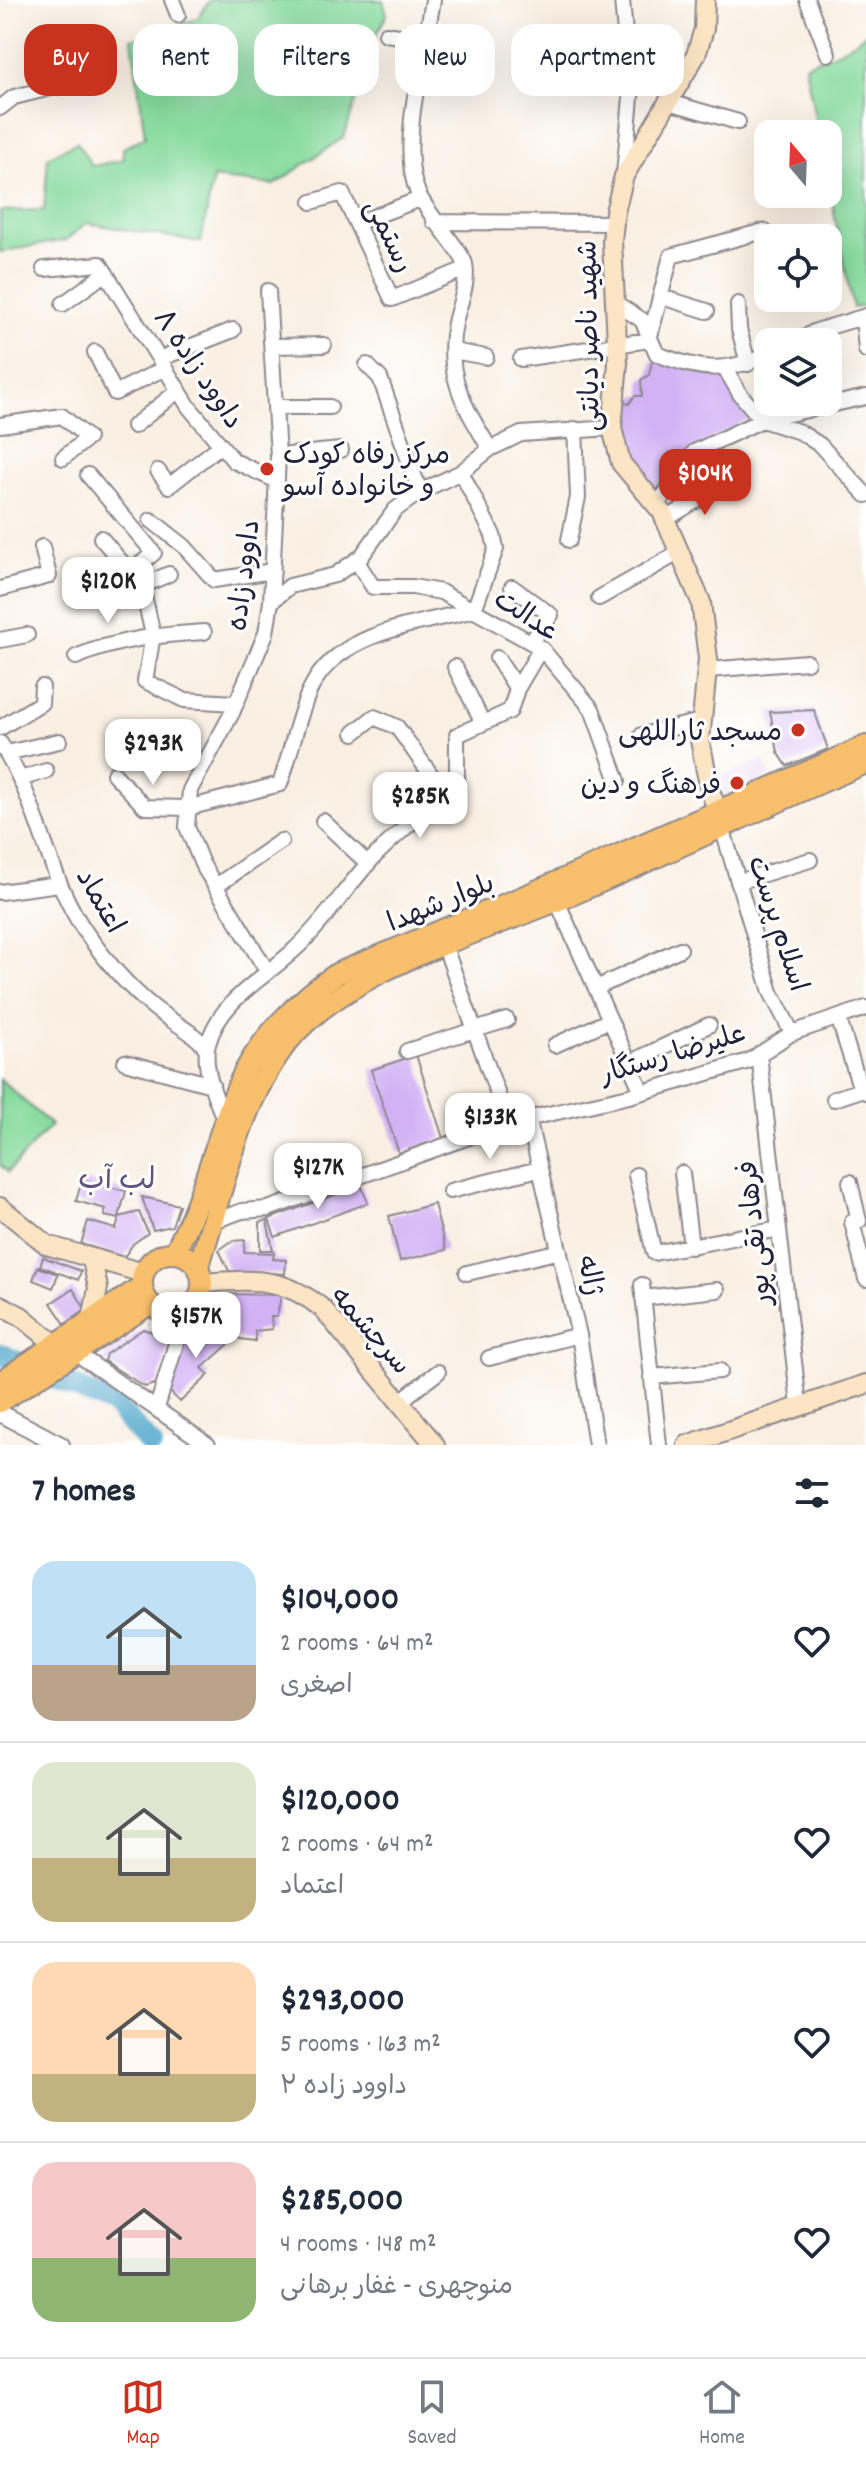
<!DOCTYPE html>
<meta charset="utf-8">
<style>
body{margin:0;font-family:Dekko,"Playpen Sans Arabic",sans-serif;background:#f2f2f3;color:#1f2937;height:100vh;display:flex;flex-direction:column;font-size:30px;white-space:nowrap}
*{box-sizing:border-box;margin:0}
p{font-size:26px;color:#747a83}
.icon{flex:none;width:44px;height:44px;fill:none;stroke:currentColor;stroke-width:2;stroke-linecap:round;stroke-linejoin:round}
.map{position:relative;height:1445px;overflow:hidden}
.panel{display:flex;flex-direction:column;background:#fff;flex:1}
.panel>*{flex:none}
.banner{position:absolute;left:24px;top:24px;width:818px;height:72px;display:flex;gap:16px}
.needle{width:52px;rotate:341deg}
.buttons{position:absolute;left:754px;top:120px;display:grid;gap:16px}
.buttons a{display:grid;place-items:center;width:88px;height:88px;border-radius:16px;background:#fff;box-shadow:0 8px 32px #0002;font-size:40px}
.price{position:absolute;translate:-50% -68px;padding:0 18px;border-radius:16px;background:#fff;color:#222;font-size:26px;line-height:52px;filter:drop-shadow(0 2px 4px #0008)}
.price::after{content:'';position:absolute;left:50%;top:48px;width:24px;height:18px;margin-left:-12px;background:inherit;clip-path:polygon(0 0,100% 0,50% 100%)}
.price.current{background:#c8321e;color:#fff}
ul{padding:0;list-style:none}
li{display:flex;align-items:center;gap:24px;height:200px;padding:0 32px}
li+li{border-top:2px solid #e0e1e3}
li span{display:grid;place-items:center;flex:none;width:224px;height:160px;border-radius:24px;color:#555}
li>.icon{margin-inline-start:auto}
span .icon{width:96px;height:96px;fill:#fffc;stroke-width:1}
li b{font-size:34px}
h2{display:flex;justify-content:space-between;align-items:center;height:96px;padding:0 32px;font-size:34px}
.chip{padding:0 28px;border-radius:24px;background:#fff;box-shadow:0 8px 32px #0002;font-size:28px;line-height:72px}
.chip.current{background:#c8321e;color:#fff}
.tab-bar{display:flex;justify-content:space-around;align-items:center;height:112px;border-top:2px solid #e0e1e3;background:#fff;font-size:22px;color:#747a83}
.tab-bar a{display:grid;justify-items:center;gap:4px}
.tab-bar .current{color:#c8321e}
.map>svg:first-child{display:block}
</style>
<div class="map">
<svg width="866" height="1445" viewBox="0 0 866 1445">
<rect width="100%" height="100%" fill="#fff"/>
<filter id="ink" filterUnits="userSpaceOnUse"><feTurbulence type="fractalNoise" baseFrequency=".0125" numOctaves="2"/><feDisplacementMap in="SourceGraphic" scale="16" xChannelSelector="R" yChannelSelector="G"/><feConvolveMatrix kernelMatrix="1 2 1 2 8 2 1 2 1" color-interpolation-filters="sRGB"/></filter>
<filter id="wash" filterUnits="userSpaceOnUse"><feTurbulence type="fractalNoise" baseFrequency=".006" numOctaves="4" result="noise"/><feDisplacementMap in="SourceGraphic" scale="32" xChannelSelector="R" yChannelSelector="G"/><feGaussianBlur stdDeviation="1.8" result="paint"/><feColorMatrix in="noise" values="0 0 0 0 0 0 0 0 0 0 0 0 0 0 0 0 0 1.4 0 .05"/><feComposite in="paint" operator="in"/></filter>
<g filter="url(#wash)">
<rect width="100%" height="100%" fill="#f9efe2"/>
<path fill="#e8d2ef" d="M762,760l9,17 -44,19 -8,-7 -4,-11z"/>
<path fill="#85da9c" stroke="#547e6c" stroke-width="2" d="M210,0h173l4,15 -9,16 -34,106 -70,48 -61,-7 -12,64 -115,-19 -20,17 -66,12v-41l44,-1 4,-53 29,-15 15,24 31,-6v-12l22,-11 -13,-98 65,-20z
M866,33v272l-13,3 -25,-125v-49h-10l-13,-69c24,-11 40,-13 61,-32z
M0,1079l51,46 -43,47 -8,-7z"/>
<g fill="none" stroke-linecap="round" stroke-linejoin="round">
<path stroke="#4ea6cb" stroke-width="22" d="M0,1354l113,50 38,41"/>
</g>
<g id="blocks">
<path fill="#d2b1f5" d="M652,361l63,13 10,6 30,36 -66,34 -29,41 -19,-10 -17,-19 -8,-34 7,-25 6,1 6,-8h7l-1,-16 8,-5z
M814,710l14,39 -41,17 -9,-14 -8,-40z
M416,1055l27,83 -44,15 -28,-83z
M82,1180l44,11 -7,26 20,-5 9,21 -15,11 -9,13 -43,-13 7,-23 28,8 3,-10 -15,-3 2,-7 -30,-8z
M361,1185l7,18 -93,34 -6,-18z
M142,1197l37,8 -7,21 -19,4z
M434,1204l12,46 -46,11 -11,-45z
M267,1220l6,30h-13v-28z
M245,1240l-1,12 30,1 -1,6 13,1 -1,14 -56,-3 -10,-21 13,-9z
M43,1257l38,14 -3,9 -38,-14z
M38,1267l20,7 -5,14 -20,-8z
M73,1289l13,21 -21,14 -14,-21z
M228,1294l53,1 -4,22h-6l1,12 -17,2v10l-15,-2 -24,-20z
M210,1324l19,20 -27,24 7,7 -29,27 -10,-10 14,-55z
M143,1329l27,9 -12,45 -13,4 -41,-26 2,-7z"/>
</g>
</g>
<g filter="url(#ink)">
<use href="#blocks" fill-opacity="0" stroke="#8e888e" stroke-width="2"/>
<g fill="none" stroke-linecap="round" stroke-linejoin="round">
<defs>
<path id="minor" d="M172,0l6,15
M433,0c-8,52 -36,146 -15,193 8,19 45,60 47,71 4,21 -6,39 -10,59 -11,52 10,84 35,126
M622,0l5,56 6,19 -9,100
M807,0l21,54
M386,34l80,12
M669,102l69,20
M0,108l14,-11 69,-17
M312,202l30,-9 50,106 73,-30
M434,222l180,1
M357,223l63,-24
M44,269l56,-5 89,143 45,54 43,20
M662,297l45,14
M63,304l43,-31
M617,304l25,16 15,34c44,17 67,19 111,1
M738,304l1,25 9,35
M863,317l3,33
M796,342l20,-11 50,-15
M274,346l50,-1
M453,351l33,6
M95,352l20,41 50,-25
M159,359l74,-29
M521,359l128,-19 22,-84 93,-25
M367,365l13,13 40,114
M726,370l14,24 22,26 38,12 20,13 46,50
M276,407h54
M0,425l62,-9 26,22 -25,20
M134,426l45,-36
M278,456l63,-6
M158,471l11,15 52,-41
M88,475l66,78 -25,20
M657,505l37,-53 68,-32 104,-23
M666,519l59,-36
M151,520l33,26 30,34 59,-9
M101,538l41,48 11,49 -8,46 39,19 52,3
M569,540l9,-43 -3,-68
M356,560l17,27h40l28,5 100,56 51,61 26,72
M142,586l27,-12
M512,587l39,28 -20,27
M0,589l49,-13 -7,-29
M599,598l81,-46
M271,602l19,-16 45,-11 26,-18 34,-47 25,-18 41,-20 29,-23 31,-15 91,-6
M0,640l27,-5
M76,657c42,-18 83,-22 128,-25
M497,658l20,31
M455,667l28,56
M707,670l100,-8
M0,728l41,-25 1,-16
M354,733l20,-16 23,10 47,66
M642,735l59,-14
M0,743c40,59 46,133 87,191 19,27 40,52 66,73 18,15 39,23 53,41
M7,753l52,-12
M114,774l31,33 43,1 92,-24c10,-27 18,-69 30,-94 27,-59 107,-65 164,-80l22,-61 -3,-14 -32,-63
M20,779l26,-8
M323,821l45,43
M722,827l49,165 21,41
M738,882l72,-22
M216,886l65,-45
M0,892l59,-8
M557,901l85,191
M445,947l63,176
M267,971l-65,-107 -15,-37 3,-37 42,-77 34,-80 5,-31 7,-146 -10,-165
M596,988l84,-39
M839,1020l22,70 5,2
M555,1045l55,-25
M407,1051l100,-31
M759,1054l40,351
M125,1062l87,23
M629,1063l80,-38
M834,1099l27,-9
M528,1118l51,217 17,110
M225,1121c-9,-21 -23,-54 -17,-77 12,-44 54,-64 85,-93 31,-28 52,-63 80,-93 27,-28 59,-51 84,-80v-43l53,-24 7,-22 24,-41
M682,1173l9,74
M636,1175l18,78 125,-24
M850,1182l9,39 -7,1 14,57
M450,1191l89,-22
M214,1221l28,-10 26,-2 240,-86 121,-27 120,-35 43,-28 74,-25
M467,1273l93,-22
M642,1285l17,160
M643,1298l74,-8
M76,1353l132,92
M489,1358l90,-23
M651,1377l69,-6
M399,1402l39,-30
M157,1408l29,-99"/>
<path id="tertiary" d="M0,1413l61,32"/>
<path id="secondary" d="M705,0l-1,29 -8,26 -72,121 -9,36 -3,29 6,122 -6,65 9,35 41,49 39,90 7,57 -8,81 10,51 8,20
M0,1207l47,38 96,28
M202,1283c50,-3 80,-8 121,26l112,136
M0,1305l21,11 34,28
M92,1319l6,-31 -6,-28
M687,1445l179,-61"/>
<path id="primary" d="M174,1253c30,-54 41,-115 66,-172 19,-42 60,-83 98,-108l196,-81 332,-146
M142 1283a30 30 0 1 1 60 0a30 30 0 1 1-60 0Z
M198,1268c25,-75 39,-160 88,-224 59,-77 204,-113 292,-152 97,-42 191,-88 288,-129
M0,1382l142,-96
M0,1402l150,-98"/>
</defs>
<use href="#minor" stroke="#8e888e" stroke-width="18"/>
<use href="#tertiary" stroke="#8e888e" stroke-width="20"/>
<use href="#secondary" stroke="#8e888e" stroke-width="22"/>
<use href="#primary" stroke="#8e888e" stroke-width="24"/>
<use href="#minor" stroke="#fff" stroke-width="14"/>
<use href="#tertiary" stroke="#fff" stroke-width="16"/>
<use href="#secondary" stroke="#fce5c4" stroke-width="18"/>
<use href="#primary" stroke="#f8bf6c" stroke-width="20"/>
</g>
</g>
<g fill="#c8321e" stroke="#fff" stroke-width="3">
<circle cx="267" cy="469" r="8"/>
<circle cx="798" cy="730" r="8"/>
<circle cx="737" cy="783" r="8"/>
</g>
<g text-anchor="middle" stroke-width="6" stroke-linejoin="round" paint-order="stroke">
<g font-size="28" fill="#22223b" stroke="#fff">
<text transform="translate(391 235) rotate(64)" y="10">رستمی</text>
<text transform="translate(587 336) rotate(-91)" y="10">شهید ناصر دیانتی</text>
<text transform="translate(200 368) rotate(56)" y="10">داوود زاده ۸</text>
<text transform="translate(242 575) rotate(-83)" y="10">داوود زاده</text>
<text transform="translate(528 614) rotate(33)" y="10">عدالت</text>
<text transform="translate(102 900) rotate(60)" y="10">اعتماد</text>
<text transform="translate(440 901) rotate(-22)" y="10">بلوار شهدا</text>
<text transform="translate(780 923) rotate(72)" y="10">اسلام پرست</text>
<text transform="translate(672 1052) rotate(-17)" y="10">علیرضا رستگار</text>
<text transform="translate(753 1233) rotate(-96)" y="10">فرهاد تقی پور</text>
<text transform="translate(592 1275) rotate(77)" y="10">ژاله</text>
<text transform="translate(372 1329) rotate(49)" y="10">سرچشمه</text>
</g>
<g font-size="28" fill="#22223b" stroke="#fff" text-anchor="end">
<text x="283" y="463" text-anchor="start">مرکز رفاه کودک<tspan x="283" dy="32">و خانواده آسو</tspan></text>
<text x="782" y="740">مسجد ثاراللهی</text>
<text x="721" y="793">فرهنگ و دین</text>
</g>
<g font-size="30" fill="#60547c" stroke="#fff">
<text x="117" y="1188">لب آب</text>
</g>
</g>
</svg>
<div class="buttons">
<a><svg class="needle" viewBox="-14 -14 28 28"><path d="M0-13l5 13h-10z" fill="#e53935"/><path d="M0 13l5-13h-10z" fill="#747a83"/></svg></a>
<a><svg class="icon" aria-label="locate" viewBox="0 0 24 24"><circle cx="12" cy="12" r="6"/><path d="M12 2v4M12 18v4M2 12h4M18 12h4"/></svg></a>
<a><svg class="icon" aria-label="layers" viewBox="0 0 24 24"><path d="M12 4l9 5-9 5-9-5zM3 14l9 5 9-5"/></svg></a>
</div>
<b class="price current" style="left:705px;top:517px">$104K</b>
<b class="price" style="left:108px;top:625px">$120K</b>
<b class="price" style="left:153px;top:787px">$293K</b>
<b class="price" style="left:420px;top:840px">$285K</b>
<b class="price" style="left:490px;top:1161px">$133K</b>
<b class="price" style="left:318px;top:1211px">$127K</b>
<b class="price" style="left:196px;top:1360px">$157K</b>
<div class="banner">
<a class="chip current">Buy</a>
<a class="chip">Rent</a>
<a class="chip">Filters</a>
<a class="chip">New</a>
<a class="chip">Apartment</a>
</div>
</div>
<section class="panel">
<h2>7 homes<svg class="icon" aria-label="filters" viewBox="0 0 24 24"><path d="M4 7h16M4 17h16"/><circle cx="9" cy="7" r="2"/><circle cx="15" cy="17" r="2"/></svg></h2>
<ul>
<li><span style="background:linear-gradient(#bfe0f5 65%,#b9a48a 0)"><svg class="icon" aria-label="home" viewBox="0 0 24 24"><path d="M3 11l9-7 9 7M6 9v11h12V9"/></svg></span><div><b>$104,000</b><p>2 rooms · 64 m²</p><p>اصغری</p></div><svg class="icon" aria-label="heart" viewBox="0 0 24 24"><path d="M12 20l-8-8c-3-5 5-10 8-4 3-6 11-1 8 4z"/></svg></li>
<li><span style="background:linear-gradient(#dfe7d0 60%,#c2b280 0)"><svg class="icon" aria-label="home" viewBox="0 0 24 24"><path d="M3 11l9-7 9 7M6 9v11h12V9"/></svg></span><div><b>$120,000</b><p>2 rooms · 64 m²</p><p>اعتماد</p></div><svg class="icon" aria-label="heart" viewBox="0 0 24 24"><path d="M12 20l-8-8c-3-5 5-10 8-4 3-6 11-1 8 4z"/></svg></li>
<li><span style="background:linear-gradient(#ffd9b3 70%,#c2b280 0)"><svg class="icon" aria-label="home" viewBox="0 0 24 24"><path d="M3 11l9-7 9 7M6 9v11h12V9"/></svg></span><div><b>$293,000</b><p>5 rooms · 163 m²</p><p>داوود زاده ۲</p></div><svg class="icon" aria-label="heart" viewBox="0 0 24 24"><path d="M12 20l-8-8c-3-5 5-10 8-4 3-6 11-1 8 4z"/></svg></li>
<li><span style="background:linear-gradient(#f6c9c9 60%,#8fb573 0)"><svg class="icon" aria-label="home" viewBox="0 0 24 24"><path d="M3 11l9-7 9 7M6 9v11h12V9"/></svg></span><div><b>$285,000</b><p>4 rooms · 148 m²</p><p>منوچهری - غفار برهانی</p></div><svg class="icon" aria-label="heart" viewBox="0 0 24 24"><path d="M12 20l-8-8c-3-5 5-10 8-4 3-6 11-1 8 4z"/></svg></li>
</ul>
</section>
<nav class="tab-bar">
<a class="current"><svg class="icon" aria-label="map" viewBox="0 0 24 24"><path d="M3 6l6-2 6 2 6-2v14l-6 2-6-2-6 2zM9 4v14M15 6v14"/></svg>Map</a>
<a><svg class="icon" aria-label="saved" viewBox="0 0 24 24"><path d="M7 4h10v16l-5-4-5 4z"/></svg>Saved</a>
<a><svg class="icon" aria-label="home" viewBox="0 0 24 24"><path d="M3 11l9-7 9 7M6 9v11h12V9"/></svg>Home</a>
</nav>
